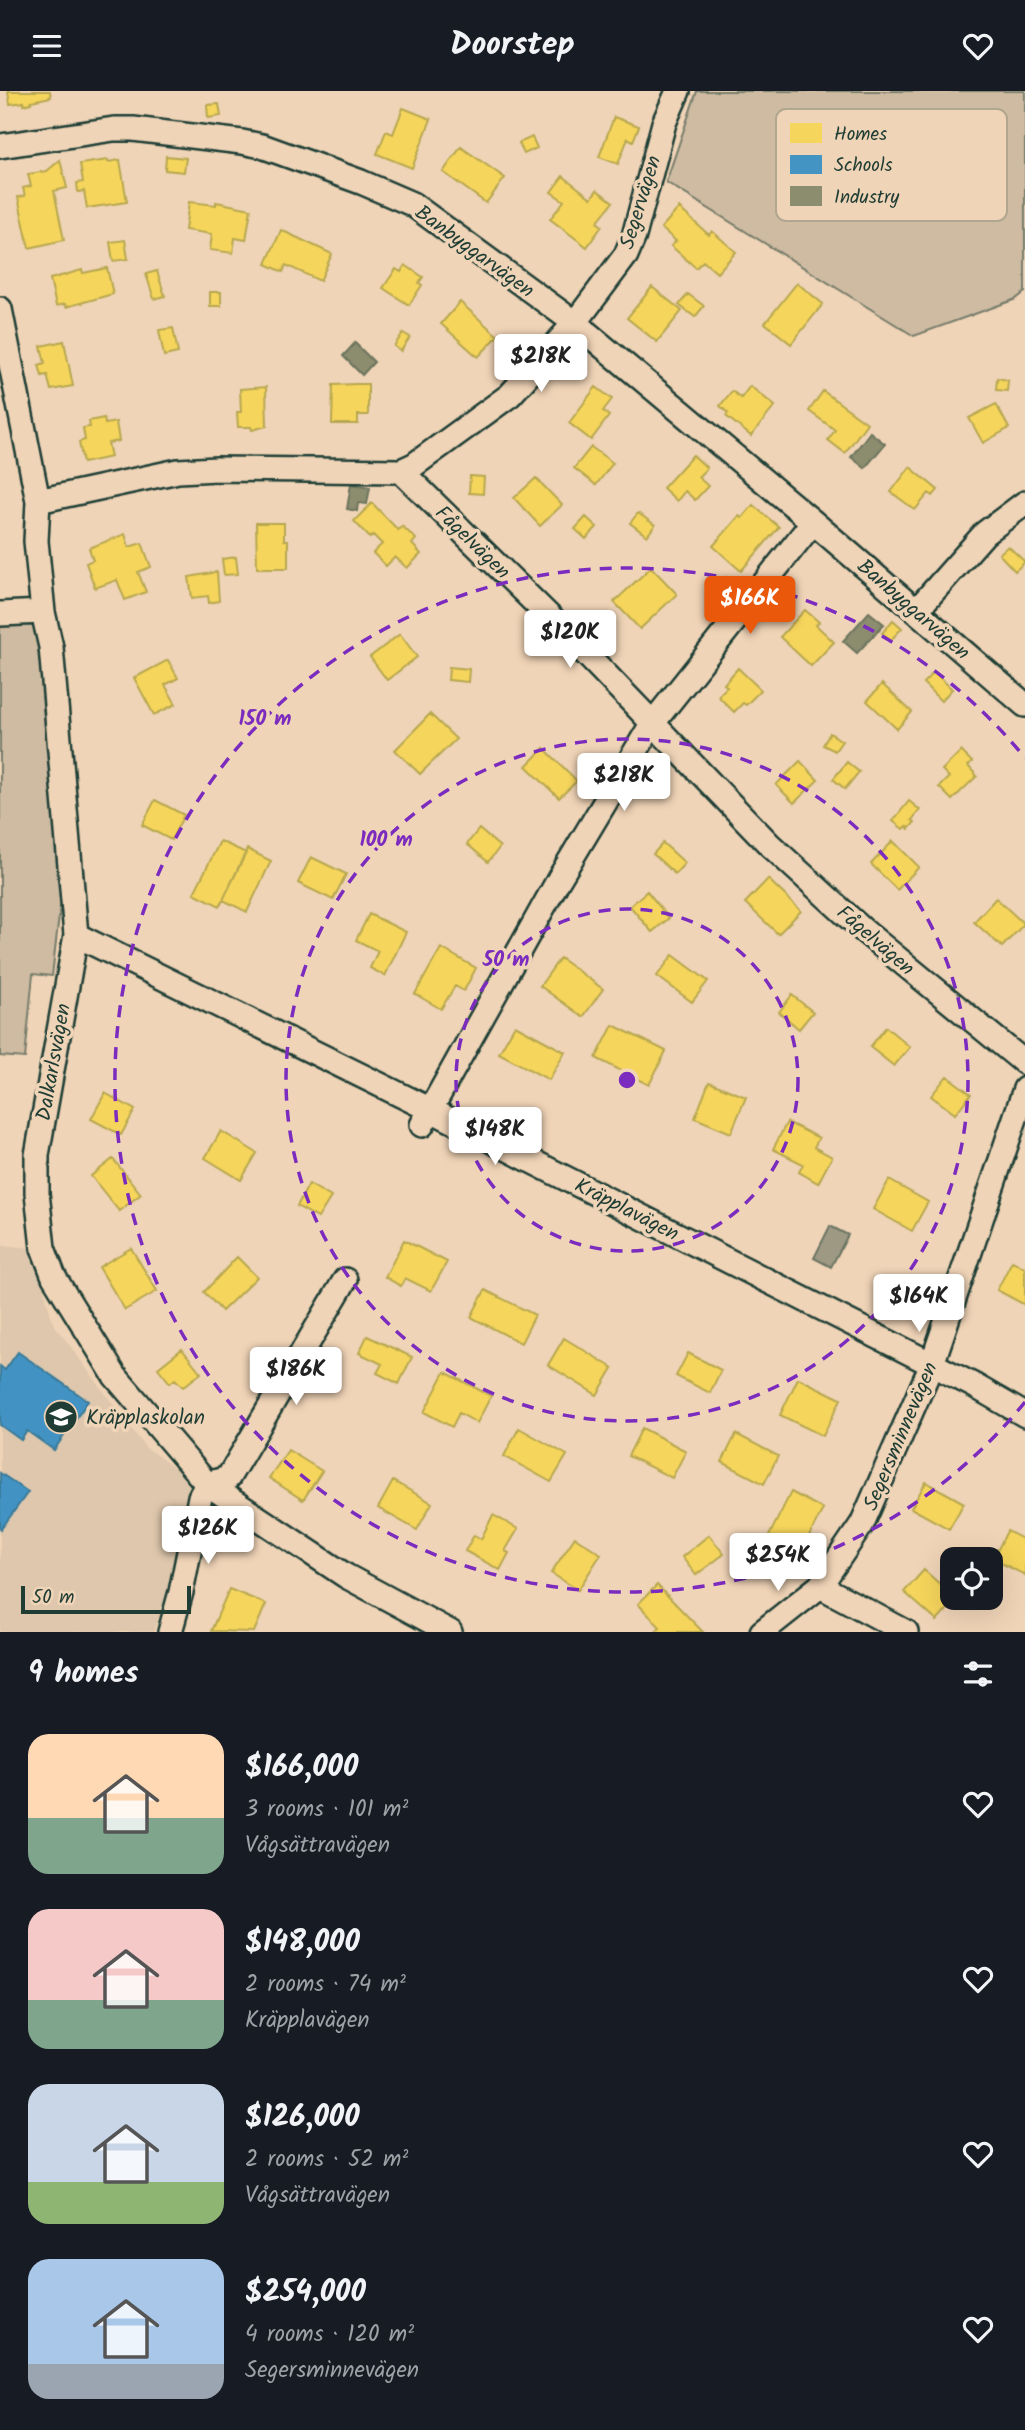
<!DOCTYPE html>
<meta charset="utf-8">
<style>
body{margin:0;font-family:Kalam,sans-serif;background:#242831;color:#f1f3f6;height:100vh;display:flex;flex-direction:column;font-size:26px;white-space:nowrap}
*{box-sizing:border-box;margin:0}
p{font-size:23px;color:#9ea1a6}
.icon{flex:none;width:38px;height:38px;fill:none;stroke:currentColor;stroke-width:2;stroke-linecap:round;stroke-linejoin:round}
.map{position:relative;height:1541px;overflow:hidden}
.details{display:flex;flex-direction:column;background:#171b24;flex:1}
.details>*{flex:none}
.fabs{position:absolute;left:940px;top:1456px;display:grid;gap:14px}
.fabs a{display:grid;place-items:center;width:63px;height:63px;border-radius:14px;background:#171b24;box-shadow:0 7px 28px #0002;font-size:35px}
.scale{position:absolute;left:21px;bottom:18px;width:170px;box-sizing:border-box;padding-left:7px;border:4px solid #1f3d34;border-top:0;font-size:19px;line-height:24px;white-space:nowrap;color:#1f3d34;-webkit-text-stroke:5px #f0d4b7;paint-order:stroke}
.price{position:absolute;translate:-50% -60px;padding:0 16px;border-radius:7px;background:#fff;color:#222;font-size:23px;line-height:46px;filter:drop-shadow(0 2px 4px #0008)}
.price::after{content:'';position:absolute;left:50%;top:42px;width:21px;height:16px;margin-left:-10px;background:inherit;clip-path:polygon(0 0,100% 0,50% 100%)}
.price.active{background:#ea580c;color:#fff}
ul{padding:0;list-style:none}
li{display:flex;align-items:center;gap:21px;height:175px;padding:0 28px}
li span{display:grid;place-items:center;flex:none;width:196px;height:140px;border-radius:21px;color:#555}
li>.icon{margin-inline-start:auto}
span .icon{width:84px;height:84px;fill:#fffc;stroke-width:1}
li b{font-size:30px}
h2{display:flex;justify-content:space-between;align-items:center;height:84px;padding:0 28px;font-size:30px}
header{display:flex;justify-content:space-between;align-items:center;height:91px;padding:0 28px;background:#171b24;font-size:32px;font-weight:700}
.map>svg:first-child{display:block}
</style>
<header><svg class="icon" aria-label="menu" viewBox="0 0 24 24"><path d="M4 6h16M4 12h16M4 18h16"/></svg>Doorstep<svg class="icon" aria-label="heart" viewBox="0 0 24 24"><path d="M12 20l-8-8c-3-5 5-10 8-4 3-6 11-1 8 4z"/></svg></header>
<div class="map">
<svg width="1025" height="1541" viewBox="0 0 1025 1541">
<rect width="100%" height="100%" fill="#f0d4b7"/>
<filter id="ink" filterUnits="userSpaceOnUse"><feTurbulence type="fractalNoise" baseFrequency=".0143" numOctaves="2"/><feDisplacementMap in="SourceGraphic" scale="14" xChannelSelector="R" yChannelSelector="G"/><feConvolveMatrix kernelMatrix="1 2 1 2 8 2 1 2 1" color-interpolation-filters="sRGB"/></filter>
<g filter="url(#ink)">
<path fill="#dec7ac" d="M0,1154l33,3 20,75 92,124 49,35 -23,108 -18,42h-153z"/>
<path fill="#cebba2" stroke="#767c6b" stroke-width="2" d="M697,0h328v201l-9,7 -102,37 -248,-154z
M0,532l39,1 22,274 -9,78 -19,-2 -8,84 -25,-2z"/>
<path fill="#9d9983" stroke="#6b7463" stroke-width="2" d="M830,1135l18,9 -17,32 -17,-9z"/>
<path fill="#f6d55c" stroke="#b6a750" stroke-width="2" d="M8,0h42l1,6 -20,4v2l-7,2v-3l-14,2z
M219,13l2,12 -13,2 -1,-13z
M403,17l28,11 -19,49 -35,-14 9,-23 7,3z
M614,26l25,9 -6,15 -5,-3 -10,26 -19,-7z
M532,46l5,11 -13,6 -5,-11z
M461,56l44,31 -19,25 -43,-31z
M166,65l20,2 -2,14 -19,-2z
M60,69l7,28 -13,3 10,49 -35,8 -11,-51 7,-1 -2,-8 8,-2 -3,-12 19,-3z
M108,69v2l12,-2 7,42 -40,6 -3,-17 -6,1 -1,-9 6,-1 -3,-18z
M563,85l28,22 6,-8 16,12 -16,20 5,4 -15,21 -37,-28 14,-18 -13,-9z
M189,111l27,3v-3l35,7 -5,31 -11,-2 -2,15 -23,-3 2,-16 -27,-4z
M679,117l30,27 3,-4 24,21 -19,21 -14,-12 -7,7 -25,-22 5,-5 -15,-13z
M281,139l51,24 -12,27 -34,-16 -3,7 -17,-8z
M125,149l3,19 -15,2 -3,-19z
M405,174l18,12 -4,6 3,2 -13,20 -26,-17 13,-19 5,3z
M107,177l6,26 -47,13 -1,-3 -9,2 -6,-27 32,-9 1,3z
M157,180l8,25 -11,3 -8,-25z
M797,192l26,21 -32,40 -26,-21z
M652,196l30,24 -25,31 -30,-24z
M210,201h11v14h-11z
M688,203l16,12 -9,11 -16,-12z
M460,211l38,34 -20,21 -37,-33z
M173,237l5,25 -14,3 -5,-26z
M403,242l7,4 -9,14 -7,-5z
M64,250l9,45 -22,4 -4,-15 -5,1 -3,-11 6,-2 -4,-17z
M997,287l11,2 -1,11 -11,-1z
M356,293h12v31h-10v9h-26l1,-39z
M750,295l25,20 -24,30 -25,-20 2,-3 -8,-7 12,-15 9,7z
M266,296l1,39 -15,4 -1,-3h-13l-1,-15h4l-1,-23z
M596,296l16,12 -9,12 6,5 -18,24 -22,-17z
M823,300l44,32 -22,30 -17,-13 7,-10 -26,-19z
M996,313l13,24 -26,15 -14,-25z
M104,327l1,6 11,-2 3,19 -11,2 3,14 -28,6 -4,-21 6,-2 -2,-12 7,-1 -1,-6z
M591,356l22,16 -17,22 -22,-17z
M693,364l14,13 -9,9 10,9 -13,14 -10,-9 -8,10 -14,-13z
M910,376l28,23 -5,6 -4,-3 -14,17 -24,-18z
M470,385l14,1 -1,17 -14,-1z
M536,387l26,27 -22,21 -26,-28z
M372,412l26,27 4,-4 14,13 -4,5 9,10 -14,14 -12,-11 -9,9 -13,-13 9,-9 -9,-9 -3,3 -16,-17z
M753,414l26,22 -38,44 -28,-25 26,-30 3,2z
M638,422l17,12 -8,11 -17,-13z
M586,426l11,10 -11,12 -11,-10z
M256,432h28v17h4v28h-31z
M125,443l4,13 13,-4 9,24 -13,5 8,20 -21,8 -8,-20 -22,8 -9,-25 7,-3 -4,-12z
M1008,455l17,16 -10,9 -16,-17z
M236,466l2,17 -14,1 -2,-16z
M651,476l26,27 -37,35 -26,-27z
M217,481l2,29 -10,2 -1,-7 -16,2 -3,-21z
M805,519l14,12 -3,3 18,17 -23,24 -31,-29z
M893,529l9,8 -11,12 -9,-7z
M400,543l17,23 -30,23 -17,-23z
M168,569l10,18 -13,7 11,19 -22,11 -20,-37z
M449,576l20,2 -1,13 -20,-2z
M738,577l23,22 -15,15 -3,-2 -9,9 -16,-16 9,-9 -3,-3z
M934,581l18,17 -11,12 -18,-18z
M882,593l30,28 -15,17 -30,-28z
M430,623l26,25 -36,35 -25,-24z
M830,642l12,8 -7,10 -12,-6z
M544,657l33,33 -18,17 -33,-32z
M961,660l11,11 -4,4 9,10 -25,24 -13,-13 10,-10 -7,-7z
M800,670l18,19 -24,23 -18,-18z
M847,671l12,10 -14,17 -12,-10z
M155,709l29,15 -13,25 -29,-15z
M909,710l11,9 -8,10 3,2 -6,7 -3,-3 -3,3 -10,-8z
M479,738l21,18 -12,15 -21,-18z
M220,750l26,12 -26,53 -26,-13z
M893,750l26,26 -22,23 -26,-26z
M663,752l22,20 -10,11 -22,-20z
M247,758l24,12 -24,51 -24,-12z
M311,766l35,17 -13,26 -35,-17z
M768,788l33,32 -23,23 -33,-31z
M647,800l22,27 -17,14 -22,-26z
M996,807l28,26 -22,23 -28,-25z
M369,823l37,18 -21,44 -15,-8 8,-17 -22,-11z
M441,857l35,20 -12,23 -9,-5 -14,23 -26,-15z
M673,864l35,26 -16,21 -35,-26z
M560,867l43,31 -20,28 -43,-31z
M792,904l21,17 -14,17 -20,-17z
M515,934l50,27 -16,28 -50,-27z
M613,934l53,26 -17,34 -53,-27z
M886,936l24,20 -16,19 -24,-19z
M947,985l24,18 -16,20 -24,-18z
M709,991l37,15 -15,36 -36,-15z
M105,1002l30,17 -14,25 -30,-16z
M787,1031l32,16 -5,9 18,10 -14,26 -19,-11 4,-8 -30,-15z
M221,1040l36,22 -16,27 -36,-22z
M113,1068l28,35 -22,17 -28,-35z
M889,1089l39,22 -16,29 -39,-22z
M309,1093l22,13 -13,21 -21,-12z
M404,1149l43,22 -16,29 -26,-13 -4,8 -16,-9z
M131,1157l26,43 -32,19 -26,-43z
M237,1166l20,20 -35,34 -18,-19z
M1012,1170l13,7v37l-28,-15z
M485,1199l50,25 -14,28 -50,-26z
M367,1245l45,21 -13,27 -22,-11 5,-9 -23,-11z
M564,1247l49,30 -16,27 -49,-30z
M182,1258l19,24 -18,14 -8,-8 -5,4 -12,-15z
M688,1262l33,17 -11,23 -34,-17z
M445,1281l46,24 -14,27 -18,-10 -7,14 -28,-15z
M798,1287l43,21 -18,37 -43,-21z
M519,1337l48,27 -16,27 -47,-26z
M642,1337l44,23 -14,27 -44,-22z
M736,1343l42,22 -14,28 -42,-22z
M288,1359l34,21 -19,29 -34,-22z
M393,1390l39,22 -15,27 -39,-22z
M926,1391l38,21 -15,26 -38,-21z
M791,1401l32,17 -24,47 -32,-16z
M493,1424l25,14 -13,22 4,2 -9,17 -35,-19 9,-16 7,4z
M1007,1440l18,9v35l-32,-16z
M709,1444l15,19 -28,21 -14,-18z
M575,1446l26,17 -23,36 -27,-17z
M924,1479l28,25v3l5,1 -20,22 -33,-29z
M657,1494l46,47h-48l5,-5 -22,-23z
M229,1498l37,15 -12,28 -43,-1z"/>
<path fill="#4393c3" stroke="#387998" stroke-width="2" d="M18,1261l70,49 -34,49 -27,-19 -6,9 -21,-15v-59l5,4z
M0,1382l28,19 -27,37 -1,-1z"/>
<path fill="#8c8c6e" stroke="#6b745d" stroke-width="2" d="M355,252l19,19 -12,13 -19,-19z
M870,341l15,12 -20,24 -14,-11z
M351,393l19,3 -3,17 -9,-1 -1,8 -10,-2z
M869,521l15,12 -27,29 -14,-12z"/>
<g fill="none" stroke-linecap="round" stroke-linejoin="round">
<defs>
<path id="street" d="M0,55l114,-17h19l109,13 20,4 99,36 51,22 163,119 238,199 212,183
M0,218l38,192 -2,40 7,71 8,35 25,288 -39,220v38l6,55 11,29 61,99 92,108 139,92 104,56
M401,380l13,-6 96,-70 65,-72 51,-68 8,-19 30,-113 14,-32
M38,410l140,-30 39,-2 184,2 163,160 205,213 95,87 161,132
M916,520l69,-78 40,-30
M0,523l43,-2
M76,844l355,175 544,276 50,29
M422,1034l137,-246 93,-155 161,-202
M820,1495l86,46
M170,1541l11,-40 19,-95 7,-13 21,-6 117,-198
M762,1541l58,-46 42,-62 70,-160 93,-275"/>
</defs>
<use href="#street" stroke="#1f3d34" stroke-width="28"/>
<use href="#street" stroke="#f0d4b7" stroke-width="23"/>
</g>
</g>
<g fill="none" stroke="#7b2cbf" stroke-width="3.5" stroke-dasharray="12 9">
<circle cx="627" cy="989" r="171"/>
<circle cx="627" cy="989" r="341"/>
<path d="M1025 1311A512 512 0 1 1 1025 667"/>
</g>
<defs>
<symbol id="school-disc" viewBox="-11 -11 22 22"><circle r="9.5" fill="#1f3d34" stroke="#f0d4b7"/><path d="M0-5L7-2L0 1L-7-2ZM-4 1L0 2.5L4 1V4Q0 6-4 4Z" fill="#fff"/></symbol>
</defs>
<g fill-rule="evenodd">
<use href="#school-disc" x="42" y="1307" width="38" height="38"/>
</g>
<g text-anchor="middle" stroke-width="7" stroke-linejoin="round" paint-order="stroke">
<g font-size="21" fill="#1f3d34" stroke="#f0d4b7">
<text transform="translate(640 111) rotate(-73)" y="7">Segervägen</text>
<text transform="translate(475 160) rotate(36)" y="7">Banbyggarvägen</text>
<text transform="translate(473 451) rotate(44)" y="7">Fågelvägen</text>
<text transform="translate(914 518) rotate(41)" y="7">Banbyggarvägen</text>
<text transform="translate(876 849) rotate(41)" y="7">Fågelvägen</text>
<text transform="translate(53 971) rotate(-80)" y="7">Dalkarlsvägen</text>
<text transform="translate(627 1118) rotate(27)" y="7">Kräpplavägen</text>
<text transform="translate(900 1345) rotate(-67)" y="7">Segersminnevägen</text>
</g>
<g font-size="21" fill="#1f3d34" stroke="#f0d4b7" text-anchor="start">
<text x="86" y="1333">Kräpplaskolan</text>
</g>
</g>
<rect x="776" y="18" width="231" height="112" rx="10" fill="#f0d4b7" stroke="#b1a790" stroke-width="2"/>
<rect x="790" y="32" width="32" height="20" fill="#f6d55c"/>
<rect x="790" y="64" width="32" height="19" fill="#4393c3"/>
<rect x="790" y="95" width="32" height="20" fill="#8c8c6e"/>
<g font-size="19" fill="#1f3d34">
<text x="834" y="49">Homes</text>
<text x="834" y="80">Schools</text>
<text x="834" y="112">Industry</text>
</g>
<circle cx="627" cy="989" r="10" fill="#7b2cbf" stroke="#f0d4b7" stroke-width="3.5"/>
<g font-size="21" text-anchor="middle" font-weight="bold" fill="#7b2cbf" stroke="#f0d4b7" stroke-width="7" stroke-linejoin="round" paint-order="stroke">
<text x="265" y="634">150 m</text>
<text x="386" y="755">100 m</text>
<text x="506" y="875">50 m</text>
</g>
</svg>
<div class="fabs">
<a><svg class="icon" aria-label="locate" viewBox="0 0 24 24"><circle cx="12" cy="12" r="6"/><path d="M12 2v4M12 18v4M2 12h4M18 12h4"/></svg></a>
</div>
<div class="scale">50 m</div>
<b class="price" style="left:541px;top:303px">$218K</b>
<b class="price active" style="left:750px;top:545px">$166K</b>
<b class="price" style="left:570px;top:579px">$120K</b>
<b class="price" style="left:624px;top:722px">$218K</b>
<b class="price" style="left:495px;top:1076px">$148K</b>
<b class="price" style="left:919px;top:1243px">$164K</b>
<b class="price" style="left:296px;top:1316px">$186K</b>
<b class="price" style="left:208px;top:1475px">$126K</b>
<b class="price" style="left:778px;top:1502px">$254K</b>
</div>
<section class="details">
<h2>9 homes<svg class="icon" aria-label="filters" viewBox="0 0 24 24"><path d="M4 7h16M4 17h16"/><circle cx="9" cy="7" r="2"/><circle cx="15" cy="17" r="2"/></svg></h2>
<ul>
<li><span style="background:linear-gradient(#ffd9b3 60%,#7fa58c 0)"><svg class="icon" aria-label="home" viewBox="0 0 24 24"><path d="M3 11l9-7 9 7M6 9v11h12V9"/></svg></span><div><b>$166,000</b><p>3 rooms · 101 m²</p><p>Vågsättravägen</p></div><svg class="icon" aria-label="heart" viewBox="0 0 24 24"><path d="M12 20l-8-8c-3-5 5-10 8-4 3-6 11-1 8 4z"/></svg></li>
<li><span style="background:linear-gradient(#f6c9c9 65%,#7fa58c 0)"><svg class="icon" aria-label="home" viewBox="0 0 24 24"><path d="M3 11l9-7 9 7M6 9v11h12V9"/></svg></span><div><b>$148,000</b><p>2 rooms · 74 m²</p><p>Kräpplavägen</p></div><svg class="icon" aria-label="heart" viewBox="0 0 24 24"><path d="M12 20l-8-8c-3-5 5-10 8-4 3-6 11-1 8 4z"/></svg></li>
<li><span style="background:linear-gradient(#c9d6e8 70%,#8fb573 0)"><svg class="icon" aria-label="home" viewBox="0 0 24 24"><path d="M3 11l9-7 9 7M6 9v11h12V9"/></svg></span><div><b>$126,000</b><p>2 rooms · 52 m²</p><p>Vågsättravägen</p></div><svg class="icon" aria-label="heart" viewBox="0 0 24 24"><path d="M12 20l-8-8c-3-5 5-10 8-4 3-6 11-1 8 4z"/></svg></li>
<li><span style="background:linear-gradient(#a9c7e8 75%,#9aa5b1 0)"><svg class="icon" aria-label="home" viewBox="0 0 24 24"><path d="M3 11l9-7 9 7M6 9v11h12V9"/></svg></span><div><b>$254,000</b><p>4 rooms · 120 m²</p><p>Segersminnevägen</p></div><svg class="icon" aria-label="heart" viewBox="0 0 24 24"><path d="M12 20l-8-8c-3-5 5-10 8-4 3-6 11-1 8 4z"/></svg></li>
</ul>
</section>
